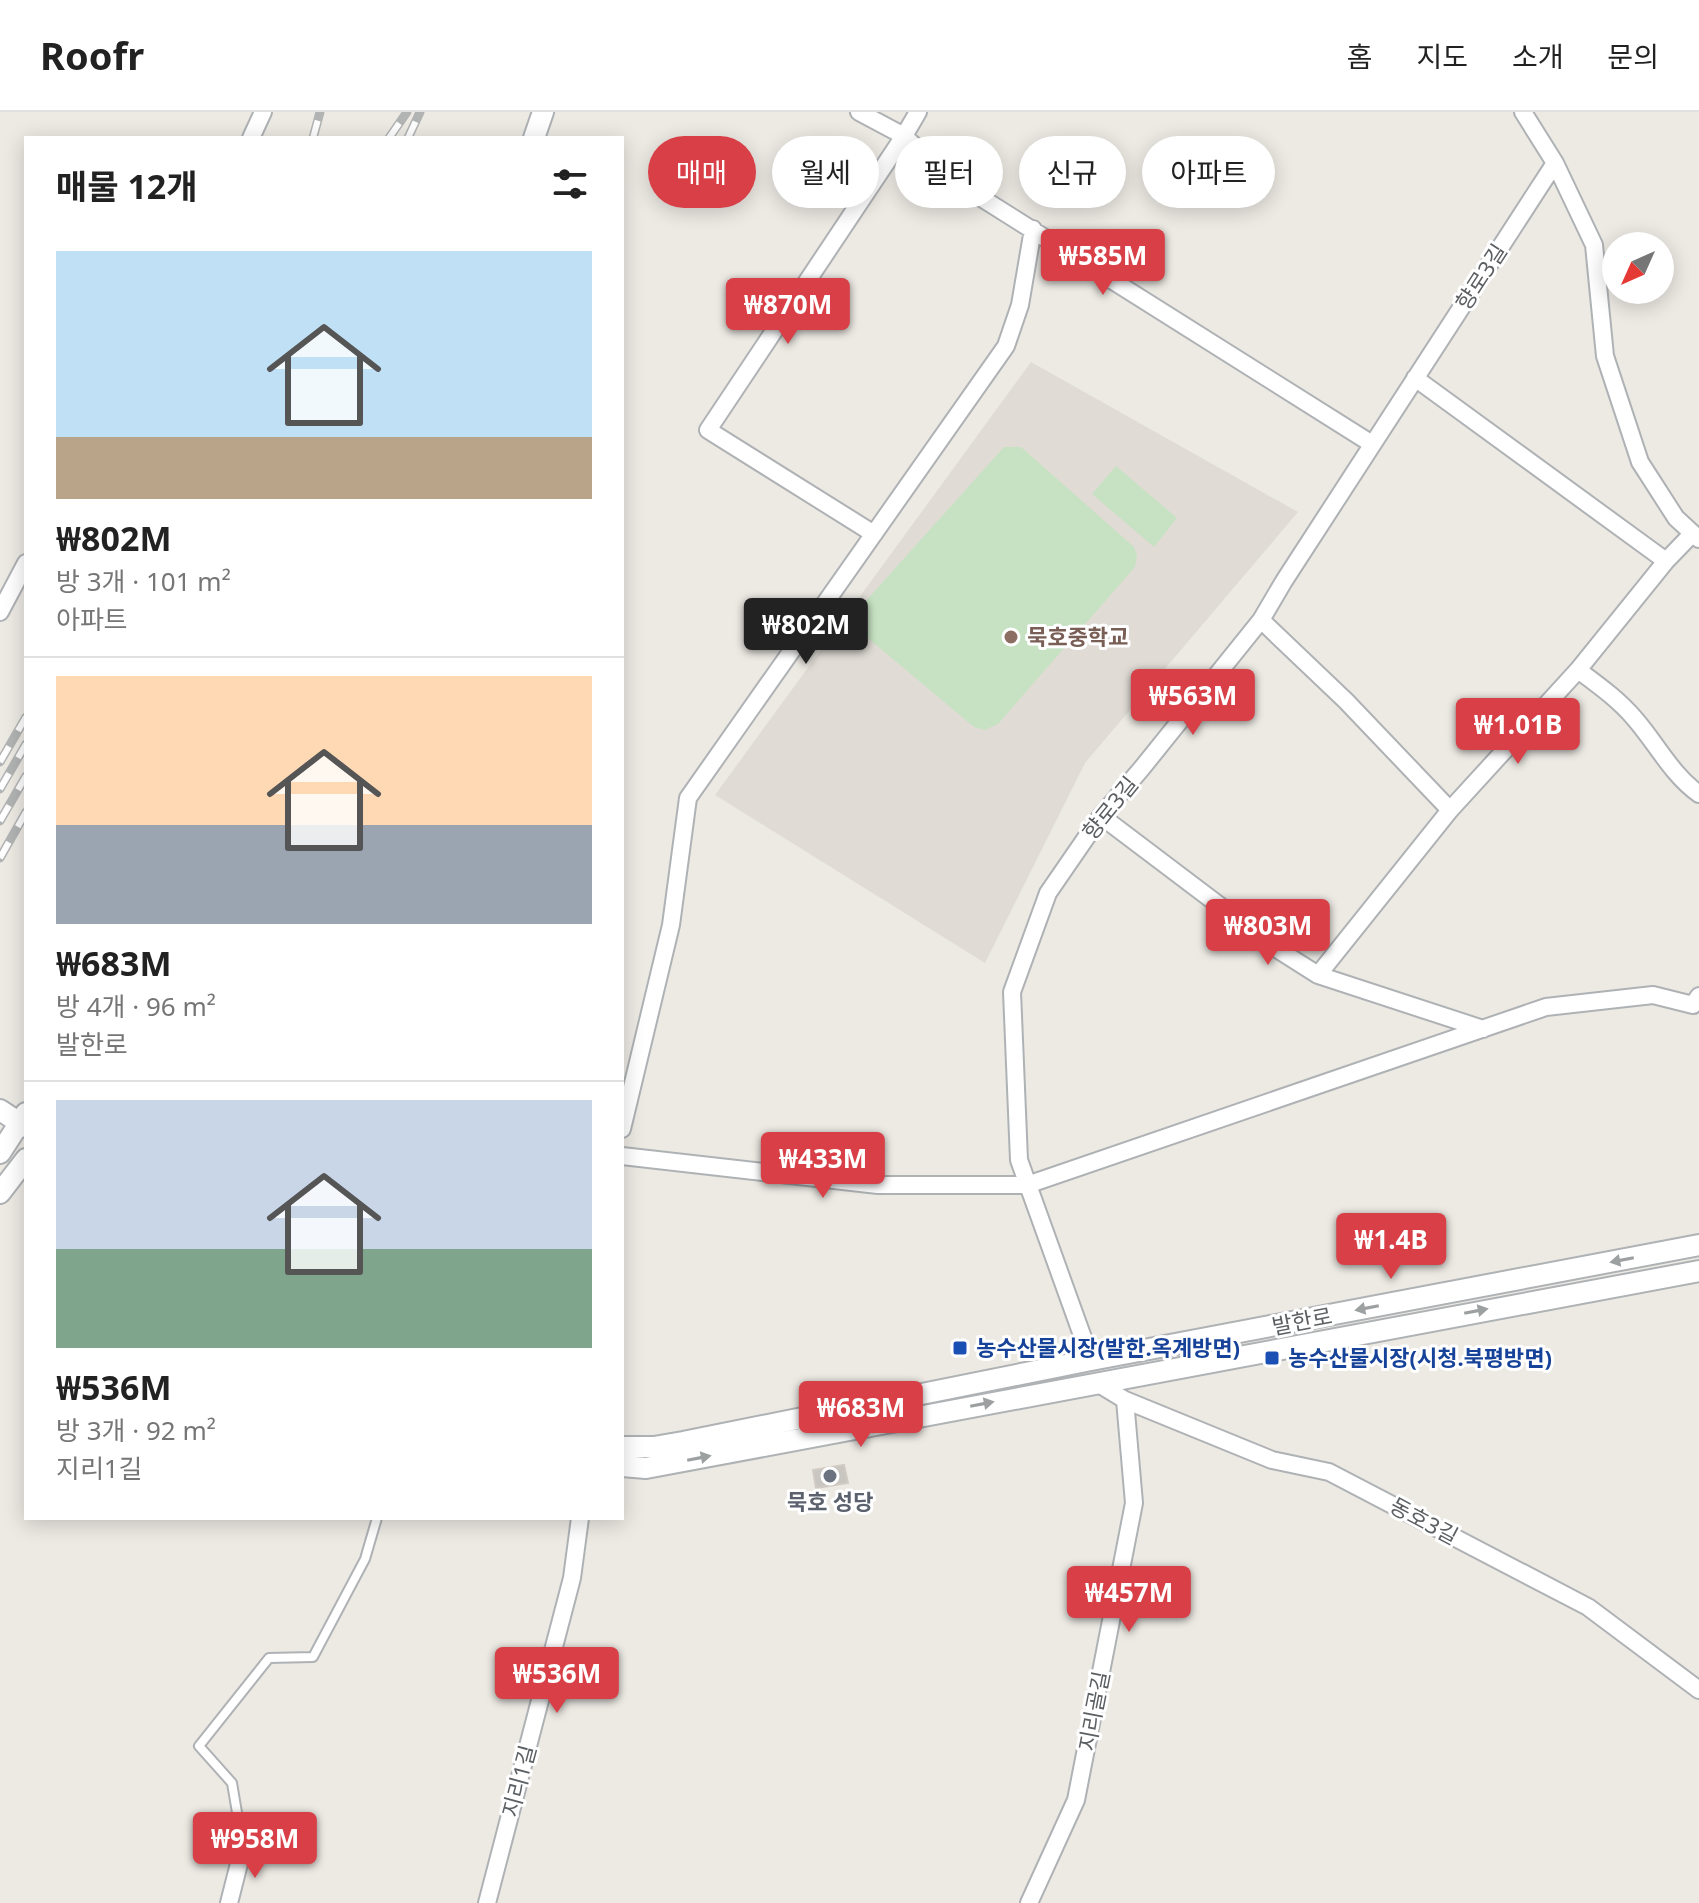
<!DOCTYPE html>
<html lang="ko">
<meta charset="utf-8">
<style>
body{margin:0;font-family:"Noto Sans","Noto Sans KR",sans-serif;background:#f2f2f2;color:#222;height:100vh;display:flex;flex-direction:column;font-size:30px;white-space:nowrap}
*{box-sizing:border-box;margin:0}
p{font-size:26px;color:#767676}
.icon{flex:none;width:44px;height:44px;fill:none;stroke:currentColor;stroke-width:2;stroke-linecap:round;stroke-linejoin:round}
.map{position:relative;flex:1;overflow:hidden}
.sheet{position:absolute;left:24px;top:24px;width:600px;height:1384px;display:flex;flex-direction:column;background:#fff;border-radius:0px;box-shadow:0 4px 20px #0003}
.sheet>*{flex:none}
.guide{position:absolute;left:648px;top:24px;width:760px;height:72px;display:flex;gap:16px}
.needle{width:52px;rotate:225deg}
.tools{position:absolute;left:1602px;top:120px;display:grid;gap:16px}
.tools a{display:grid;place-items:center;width:72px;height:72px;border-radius:50%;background:#fff;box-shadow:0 4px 20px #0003;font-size:40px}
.price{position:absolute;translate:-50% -68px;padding:0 18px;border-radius:8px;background:#d83f46;color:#fff;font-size:26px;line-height:52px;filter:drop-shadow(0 2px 4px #0008)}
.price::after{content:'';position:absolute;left:50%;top:48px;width:24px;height:18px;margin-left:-12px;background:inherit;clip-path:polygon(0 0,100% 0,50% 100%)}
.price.current{background:#222;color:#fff}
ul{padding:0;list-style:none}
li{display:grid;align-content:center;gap:16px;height:424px;padding:0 32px}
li+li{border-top:2px solid #e0e0e0}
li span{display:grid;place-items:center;height:248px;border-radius:0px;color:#555}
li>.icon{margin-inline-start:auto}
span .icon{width:144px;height:144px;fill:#fffc;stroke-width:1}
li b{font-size:34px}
h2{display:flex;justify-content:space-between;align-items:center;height:96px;padding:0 32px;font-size:34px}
.tag{padding:0 28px;border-radius:36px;background:#fff;box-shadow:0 4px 20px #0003;font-size:28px;line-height:72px}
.tag.current{background:#d83f46;color:#fff}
header{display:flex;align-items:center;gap:48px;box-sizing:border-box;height:112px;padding:0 40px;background:#fff;border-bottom:2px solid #e0e0e0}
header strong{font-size:38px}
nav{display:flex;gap:44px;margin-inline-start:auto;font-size:28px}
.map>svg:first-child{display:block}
</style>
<header>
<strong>Roofr</strong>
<nav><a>홈</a><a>지도</a><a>소개</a><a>문의</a></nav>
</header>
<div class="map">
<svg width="1699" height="1791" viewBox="0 0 1699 1791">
<rect width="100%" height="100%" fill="#edeae4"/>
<path fill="#e0dbd5" d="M1031,250l267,150 -213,251 -100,200 -270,-168z"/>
<path fill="#c7e2c3" d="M1004,335h17l113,100 3,9 -2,11 -137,157 -13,6 -11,-3 -111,-93 -8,-18 9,-13z
M1116,354l61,52 -23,29 -62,-53z"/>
<path fill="#c9c5c0" stroke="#d1cbc3" stroke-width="2" d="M844,1353l4,18 -32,5 -3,-18z"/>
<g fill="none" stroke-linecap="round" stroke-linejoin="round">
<defs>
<path id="service" d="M243,1736l-11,-65 -33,-37 70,-88 44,-1 52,-98 12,-41"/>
<path id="minor" d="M859,0l45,24 41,39 427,269
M1523,0l32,51 39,82 11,111 35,106 36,56 23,21
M251,26l12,-26
M1415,266l251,183
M874,422l-166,-104 196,-294 14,-24
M0,500l26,-49
M1261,508l85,81 104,109
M1578,558c20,15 40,29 57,49 21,24 37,56 64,75
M1101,704l176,133 41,26 165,54
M1318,863l132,-165 128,-140 88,-109 26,-27
M622,1017l49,-204 17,-127 318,-452 14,-41 13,-76
M622,1044l256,29h149l519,-178 107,-12 40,10 6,-9
M1091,1248l-72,-200 -7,-168 36,-99 53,-77 41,-48 119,-148 23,-39 271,-418
M1125,1288l147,60 57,12 259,135 111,83
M229,1791l14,-55
M487,1791l85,-325 8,-60
M1029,1791l47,-103 58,-297 -9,-103 -28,-17"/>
<path id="tertiary" d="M534,26l9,-26
M0,998l26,17
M0,1041l26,-40
M0,1081l26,-34
M622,1335h32l29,-5 408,-82 608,-115
M622,1354l24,2 1053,-197"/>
</defs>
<use href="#service" stroke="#afb2b5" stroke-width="12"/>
<use href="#minor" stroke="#afb2b5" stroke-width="20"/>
<use href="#tertiary" stroke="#afb2b5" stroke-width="24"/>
<use href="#service" stroke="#fff" stroke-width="8"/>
<use href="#minor" stroke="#fff" stroke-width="16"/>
<use href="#tertiary" stroke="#fff" stroke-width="20"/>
<defs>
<path id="rail" d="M313,26l7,-26
M389,26l18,-26
M408,26l12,-26
M0,650l26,-45
M0,677l26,-45
M0,709l26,-45
M0,746l26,-46"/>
</defs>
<use href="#rail" stroke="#b2b3b3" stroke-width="9"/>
<use href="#rail" stroke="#fff" stroke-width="6" stroke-dasharray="18" stroke-linecap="butt"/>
</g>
<defs><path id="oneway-solid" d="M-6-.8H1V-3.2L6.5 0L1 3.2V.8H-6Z" transform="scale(2)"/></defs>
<g fill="#9da0a1">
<use href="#oneway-solid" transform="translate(1622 1148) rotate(169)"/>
<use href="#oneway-solid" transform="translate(1367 1196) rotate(169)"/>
<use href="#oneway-solid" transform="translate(1476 1199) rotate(-11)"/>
<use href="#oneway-solid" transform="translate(982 1292) rotate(-11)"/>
<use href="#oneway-solid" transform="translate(699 1346) rotate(-11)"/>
</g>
<circle fill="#8d6e63" stroke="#fff" stroke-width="3" cx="1011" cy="525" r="8"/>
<g fill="#1a4fb4" stroke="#fff" stroke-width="3">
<rect x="952" y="1228" width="16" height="16" rx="4"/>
<rect x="1264" y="1238" width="16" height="16" rx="4"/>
</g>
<circle fill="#6b7280" stroke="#fff" stroke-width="3" cx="830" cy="1364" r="8"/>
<g text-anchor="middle" stroke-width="6" stroke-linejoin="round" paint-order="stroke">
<g font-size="22" fill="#5c6063" stroke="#fff">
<text transform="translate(1481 165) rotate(-57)" y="8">향로3길</text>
<text transform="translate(1110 696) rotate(-51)" y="8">향로3길</text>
<text transform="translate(1302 1209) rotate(-11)" y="8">발한로</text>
<text transform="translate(1424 1409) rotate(28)" y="8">동호3길</text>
<text transform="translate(1094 1599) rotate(-79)" y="8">지리골길</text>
<text transform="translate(519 1669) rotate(-75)" y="8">지리1길</text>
</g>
<g font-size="22" font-weight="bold" fill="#785e54" stroke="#fff" text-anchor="start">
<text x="1027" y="533">묵호중학교</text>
</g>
<g font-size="22" font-weight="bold" fill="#164399" stroke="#fff" text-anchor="start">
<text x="976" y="1244">농수산물시장(발한.옥계방면)</text>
<text x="1288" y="1254">농수산물시장(시청.북평방면)</text>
</g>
<g font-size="22" font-weight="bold" fill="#5b616d" stroke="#fff">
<text x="830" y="1398">묵호 성당</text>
</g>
</g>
</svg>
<div class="tools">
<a><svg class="needle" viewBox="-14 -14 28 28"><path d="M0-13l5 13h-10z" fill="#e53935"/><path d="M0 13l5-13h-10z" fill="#767676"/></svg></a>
</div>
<b class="price" style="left:1103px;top:185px">₩585M</b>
<b class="price" style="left:788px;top:234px">₩870M</b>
<b class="price current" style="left:806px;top:554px">₩802M</b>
<b class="price" style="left:1193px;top:625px">₩563M</b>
<b class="price" style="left:1518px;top:654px">₩1.01B</b>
<b class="price" style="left:1268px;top:855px">₩803M</b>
<b class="price" style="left:823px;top:1088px">₩433M</b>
<b class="price" style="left:1391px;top:1169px">₩1.4B</b>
<b class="price" style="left:861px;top:1337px">₩683M</b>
<b class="price" style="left:1129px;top:1522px">₩457M</b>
<b class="price" style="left:557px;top:1603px">₩536M</b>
<b class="price" style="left:255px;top:1768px">₩958M</b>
<div class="guide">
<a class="tag current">매매</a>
<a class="tag">월세</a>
<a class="tag">필터</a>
<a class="tag">신규</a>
<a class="tag">아파트</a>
</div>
<section class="sheet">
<h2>매물 12개<svg class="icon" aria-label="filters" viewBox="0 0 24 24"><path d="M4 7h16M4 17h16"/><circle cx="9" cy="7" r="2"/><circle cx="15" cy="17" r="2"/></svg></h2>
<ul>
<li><span style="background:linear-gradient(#bfe0f5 75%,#b9a48a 0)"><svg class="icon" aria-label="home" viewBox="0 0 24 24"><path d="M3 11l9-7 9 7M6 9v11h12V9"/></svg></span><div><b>₩802M</b><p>방 3개 · 101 m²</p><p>아파트</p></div></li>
<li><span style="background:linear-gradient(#ffd9b3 60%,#9aa5b1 0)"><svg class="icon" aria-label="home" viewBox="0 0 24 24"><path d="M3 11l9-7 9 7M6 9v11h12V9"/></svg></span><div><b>₩683M</b><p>방 4개 · 96 m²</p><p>발한로</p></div></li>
<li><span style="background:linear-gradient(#c9d6e8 60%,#7fa58c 0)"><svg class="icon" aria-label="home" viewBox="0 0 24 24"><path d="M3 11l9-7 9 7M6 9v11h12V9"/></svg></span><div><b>₩536M</b><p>방 3개 · 92 m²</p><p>지리1길</p></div></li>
</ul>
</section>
</div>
